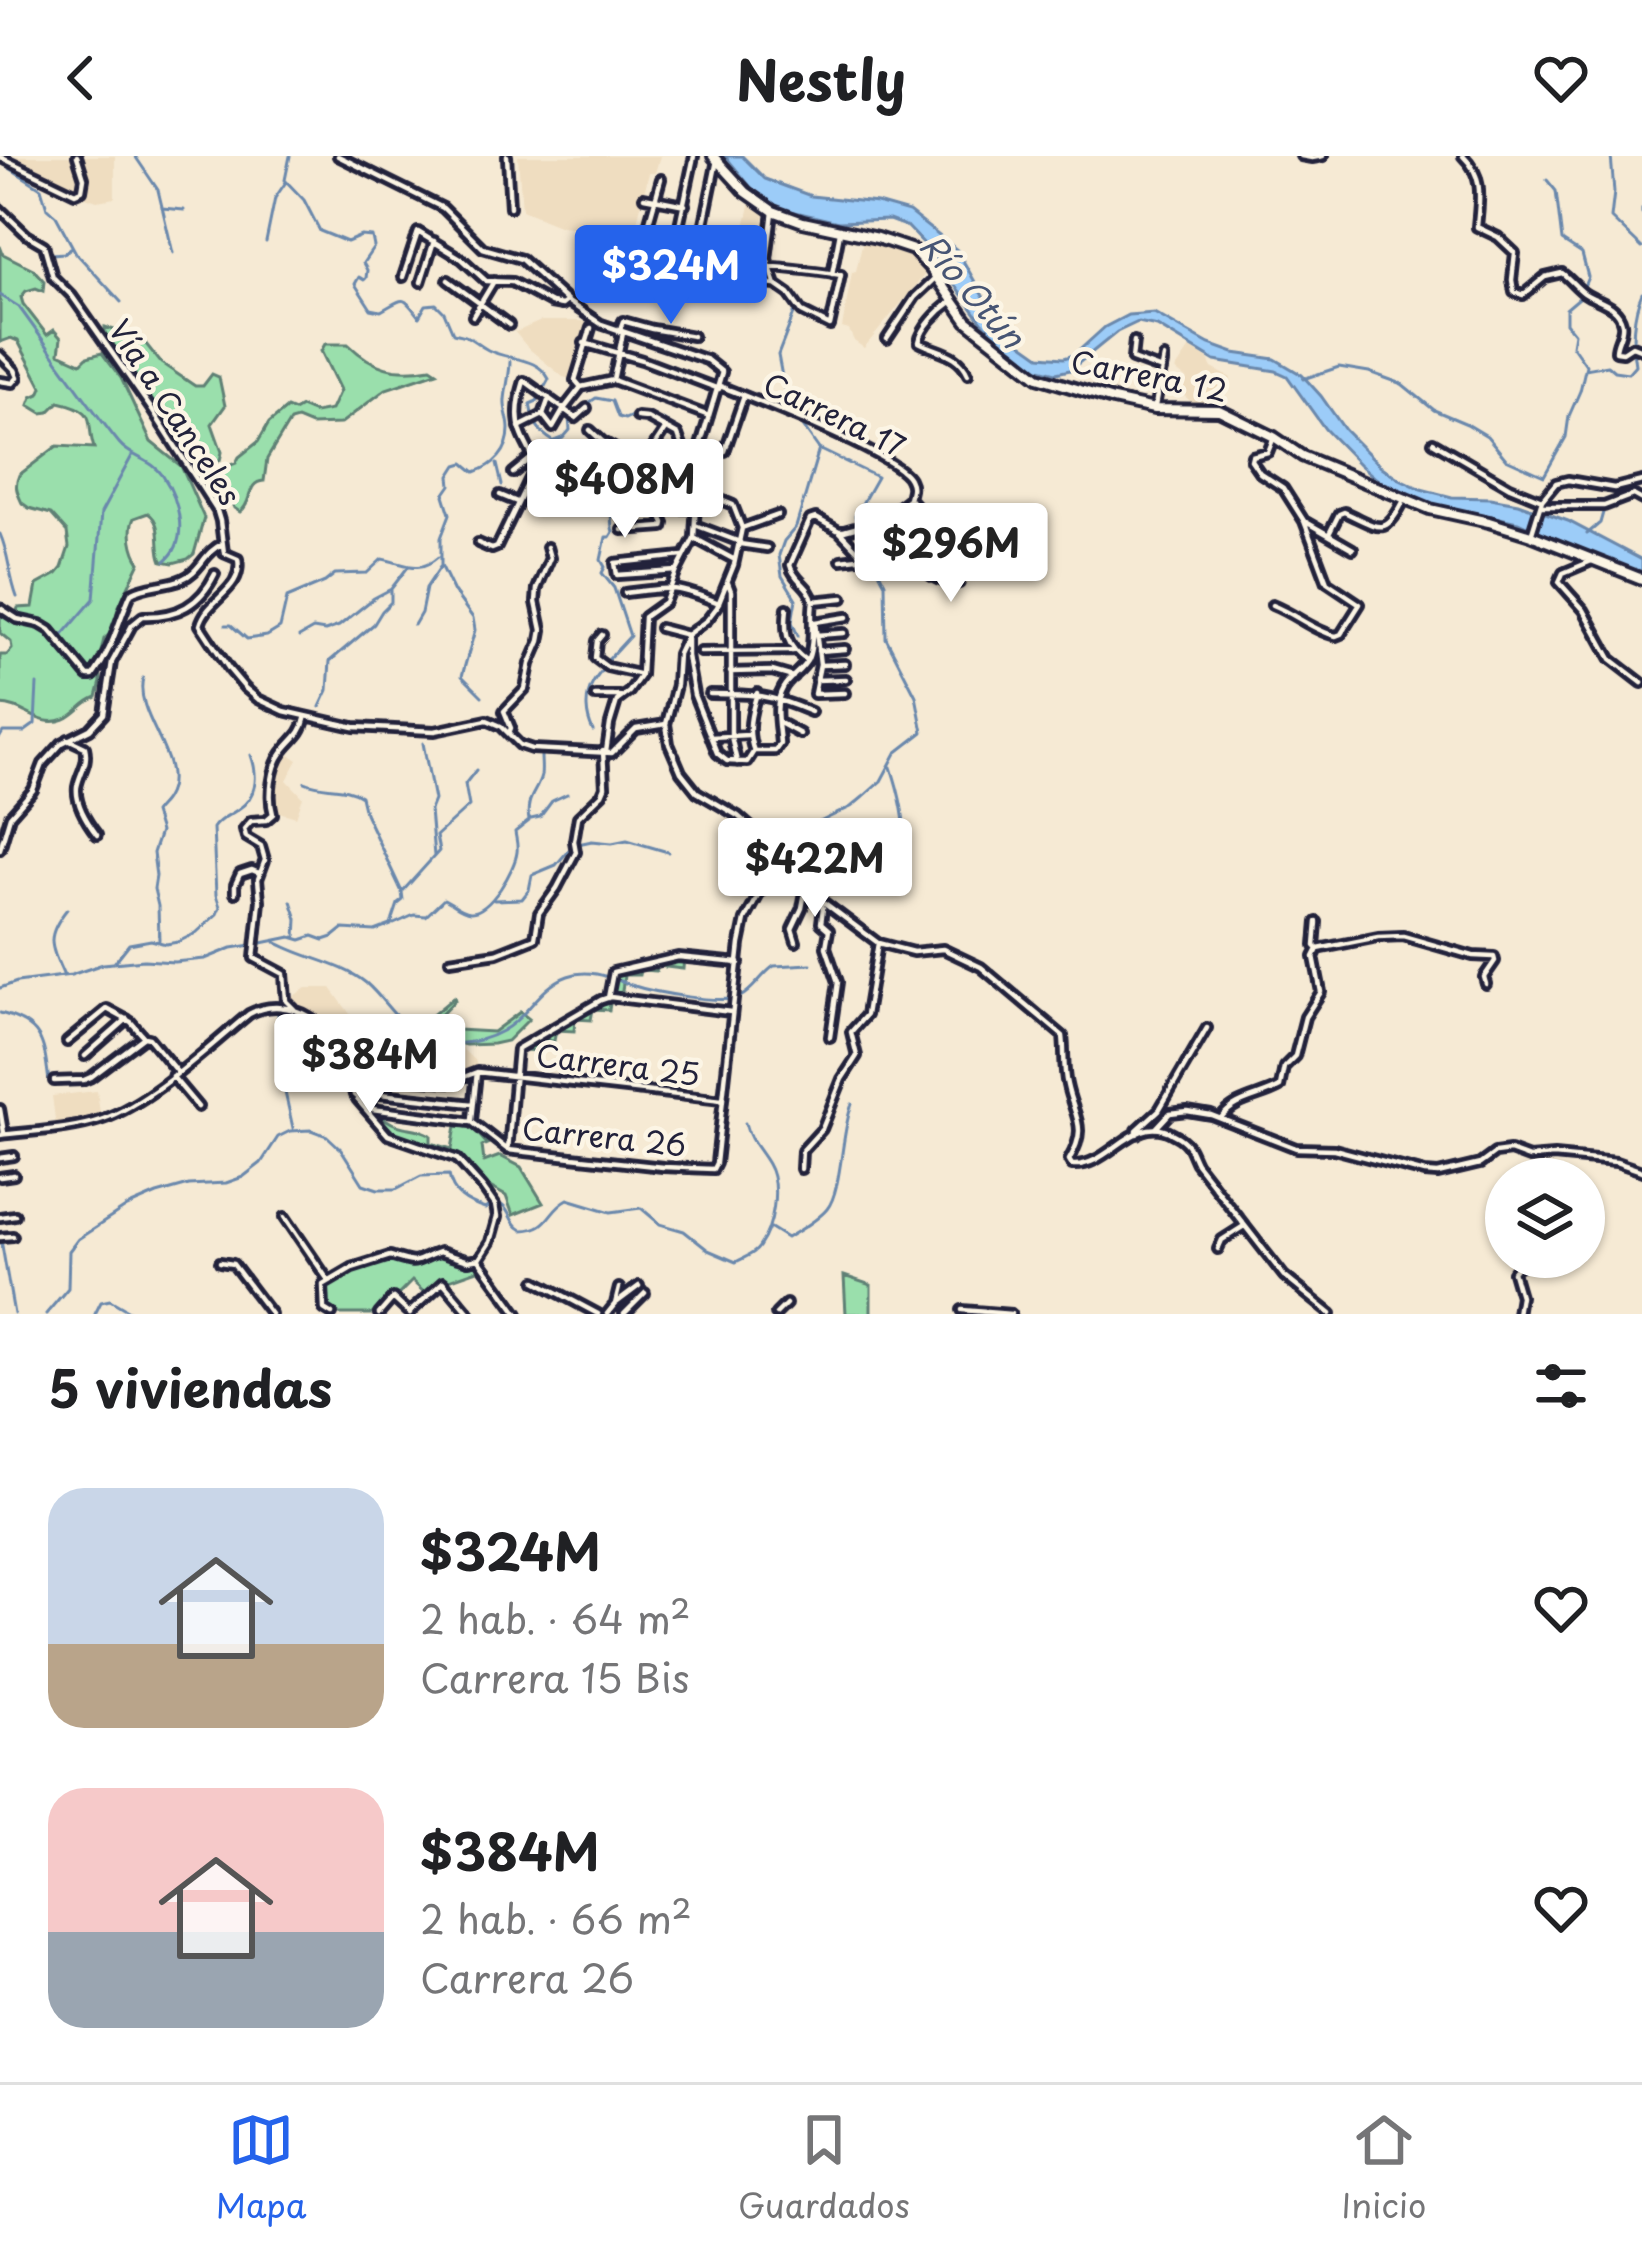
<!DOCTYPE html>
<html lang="es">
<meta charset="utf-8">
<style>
body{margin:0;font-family:"Playpen Sans",sans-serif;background:#f2f2f2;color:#202124;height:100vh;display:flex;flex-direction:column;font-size:45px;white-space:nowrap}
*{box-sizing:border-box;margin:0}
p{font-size:39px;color:#757577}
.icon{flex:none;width:66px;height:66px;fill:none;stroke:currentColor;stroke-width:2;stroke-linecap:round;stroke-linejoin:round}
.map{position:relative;height:1158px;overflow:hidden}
.panel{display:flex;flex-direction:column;background:#fff;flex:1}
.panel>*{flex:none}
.controls{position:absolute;left:1485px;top:1002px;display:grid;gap:24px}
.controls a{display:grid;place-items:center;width:120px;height:120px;border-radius:50%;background:#fff;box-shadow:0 3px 9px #0004;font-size:60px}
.price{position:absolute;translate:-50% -102px;padding:0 27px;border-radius:12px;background:#fff;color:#222;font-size:39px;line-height:78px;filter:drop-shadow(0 3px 6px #0008)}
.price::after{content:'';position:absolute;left:50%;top:72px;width:36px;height:27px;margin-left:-18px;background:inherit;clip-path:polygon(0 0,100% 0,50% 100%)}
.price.selected{background:#2563eb;color:#fff}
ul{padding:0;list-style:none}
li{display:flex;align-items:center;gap:36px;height:300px;padding:0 48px}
li span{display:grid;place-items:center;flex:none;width:336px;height:240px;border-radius:36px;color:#555}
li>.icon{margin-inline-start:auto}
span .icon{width:144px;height:144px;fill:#fffc;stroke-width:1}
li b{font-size:51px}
h2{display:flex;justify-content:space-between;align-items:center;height:144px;padding:0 48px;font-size:51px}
header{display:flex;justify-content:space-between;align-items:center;height:156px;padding:0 48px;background:#fff;font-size:54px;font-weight:700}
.menu{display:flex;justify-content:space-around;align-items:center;height:168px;border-top:3px solid #e0e0e0;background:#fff;font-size:33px;color:#757577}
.menu a{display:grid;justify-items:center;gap:6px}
.menu .selected{color:#2563eb}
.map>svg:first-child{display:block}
</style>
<header><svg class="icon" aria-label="back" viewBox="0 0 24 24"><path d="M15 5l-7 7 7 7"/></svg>Nestly<svg class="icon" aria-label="heart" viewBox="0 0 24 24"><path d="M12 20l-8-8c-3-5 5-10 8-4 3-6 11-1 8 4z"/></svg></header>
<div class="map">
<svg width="1642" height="1158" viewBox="0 0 1642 1158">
<rect width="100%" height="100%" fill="#f6ead4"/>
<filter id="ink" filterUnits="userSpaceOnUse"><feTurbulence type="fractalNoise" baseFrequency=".00833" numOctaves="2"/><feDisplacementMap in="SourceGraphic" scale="24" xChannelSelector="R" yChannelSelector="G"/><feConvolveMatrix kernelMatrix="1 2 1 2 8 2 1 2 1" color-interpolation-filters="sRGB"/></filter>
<g filter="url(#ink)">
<path fill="#efddc0" d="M0,0h115v42l-18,3 -26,-9z
M518,0h142l-5,17h-6l-17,69 7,3 -2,7 -14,-4 2,-14 -64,-8 -39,-16z
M752,41l15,10 -11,49 -15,-1 -2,4 -15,-3 2,-19 16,3z
M864,79l49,15 17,18 -66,80 -10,-7 -5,-11 -7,-2 10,-56 4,-1z
M541,165h41l10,3 -17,56 -12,-3 -35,-29 -19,-23 7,7z
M1190,192l17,10 5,10 19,10 -12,32 -21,-2 -19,-17 8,-12 -12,-9z
M284,595l14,9 -11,20 16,17 -7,20 -17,-5 -7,-25 6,-28z
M306,832h25l38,52 15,11 36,3 37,-10 19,18 1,10 -26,10 -51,-4 -30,12 -14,2 -2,3 -5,-28 -13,-24 -25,-28 -17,-6 -8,-8z
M97,935l4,29 -45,7 -4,-31z"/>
<path fill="#9adfac" stroke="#5e8074" stroke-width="3" d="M0,90l3,8 30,15 11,12 -1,10 -7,-3 -10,3 -5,6 2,7 24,31 7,-5 7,8 -2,15 22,10 6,-6 15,-4 19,25 30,64 30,24 23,52 -10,36 -6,5 -15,4 -11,-2c-7,-15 2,-37 -14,-48l-14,5c-6,12 -2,33 6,44l-22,46 -5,23 -9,8 -5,21 2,22 -4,15c-14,5 -19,16 -32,22 -27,10 -39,-14 -65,-14v-50h7l5,-6 -1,-7 -11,-9v-25l15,8 3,-8 15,-1 4,-22 20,-11 5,-6 7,-21 -2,-15 -16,-18 -22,-6 -7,-5c-5,-11 -8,-17 -3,-28l38,-29 37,2c-9,-27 6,-37 -35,-46l-10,10 -7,1 -13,-8 3,-8 7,-3 3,-7 -24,-46 -7,-3 -11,4z
M105,171l37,12 19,24 34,23h8l9,-12 7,3 6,29 -13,18 10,28 -2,8 -6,4 -7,-2 -8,-12 -14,-6 -16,-16 -23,-30 -13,-28 -28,-36z
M325,188h23c26,25 47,30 83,24l6,4 -51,17 -46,35 -29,1 -14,-6 -7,2 -23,38 -3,22c-18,1 -11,22 -24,31l-6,-4 -11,-27 -14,3 -7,-4 5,-6 29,-11 3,-6 19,-15 11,-19 18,-15 7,3 7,-4 14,6 16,-3 9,-20 -19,-39z
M684,801l-1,12 -25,-3 -2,5 -16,-1 -1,5h-15l-3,24 -10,-2 -2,13 -16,-1 -2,11 -16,-1 -1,12 -18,-1 -2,11 -17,-1 -2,11 -18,-2 91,-51 3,-24z
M454,841l1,3 -20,21 22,9 36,2 27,-20 9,7 -22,22 -14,3 -27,1c-25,-9 -53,15 -83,-1l14,-8 11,-2 9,-12 6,1z
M377,960c5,1 10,4 15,7 14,7 25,3 39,12v8l21,6 4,-23 17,2 14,16 -5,2 2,16 16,-6 21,11 22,36 -30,12 -7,-19 -25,-14 -19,-24 -65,-23z
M439,1096l29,9 11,-2 4,9 -40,14 -14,15 -17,-16 -33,33h-48l-7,-5 -1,-24 29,-17 38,-12 24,8z
M844,1120l27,9v29h-25z"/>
<path fill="#9cccf8" stroke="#6b88ac" stroke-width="3" d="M725,0h17l23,23 46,17 66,7 32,9 48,38 35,62 21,25 27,19 24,2 10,-3 31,-28 23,-12 26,-2 55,31 25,9 41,6 27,16 19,21 24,34 37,37 16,11 23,11 31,8 38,1 28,5 50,18 74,39v15l-18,-4 -106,-49 -100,-21 -33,-15 -25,-21 -35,-36 -38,-53 -11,-5 -61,-10 -58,-35 -19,-4 -21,10 -47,38 -14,3 -29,-7 -45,-44 -56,-76 -18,-19 -19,-7 -51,2 -60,-14 -24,-17z"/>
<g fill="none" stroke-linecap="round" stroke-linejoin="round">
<path stroke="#6b88ac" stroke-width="3" d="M135,0l23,34 15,63
M290,0l-5,24 19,20 16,31 27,11 14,-6 11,1 2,10 -11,16 4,7 -1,8 -2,2 -5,-3 -4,7 16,25 10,2c25,-14 21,-16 38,6l7,-12 10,-1 8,8 9,21c22,4 18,8 35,17 22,11 49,6 61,29l-12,22 -7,3c3,17 8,28 23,37
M1611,0l3,36 -3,26 31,30
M0,6l41,26 6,20 9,8 20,37 45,49
M162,52l22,2
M1642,53v4
M266,86l9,-44 11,-16
M52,98l12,-1 8,-6
M0,139l19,12c33,45 65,92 100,136 12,15 33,16 44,33 16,24 27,65 2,85
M797,150l-19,49 9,49 32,45 58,28 -22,39 6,21 24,46 1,55 30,58 7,36 -27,21 -15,28 -18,16 -12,10 -42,20
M1585,213l22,-4 7,6 14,2 7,-8c-4,-22 -2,-52 7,-72
M1303,223l36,-12 30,5 33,12 32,26 33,14 20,12 19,23 38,17 22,-39 3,-21 11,-25 6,-26 -14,-20 2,-12 -8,-10v-14l13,-11 9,-21 -6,-23 -20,-13 -6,-50 -9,-11
M574,257l22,-15 16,3 6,16 7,2 13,-6 25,7 19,12 7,19
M553,285l1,7 23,17 11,20 21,10c5,13 0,24 4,37l-3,5h-4l-5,23 4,7 -3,6 12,15 16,48 -23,25
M555,285l8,-3 7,-8 -1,-12
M497,308l5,21
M0,378c9,20 9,42 17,63
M1587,378l13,-11 4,-14
M226,469h5l16,14 20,-3 13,-8 7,-30 38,-16 10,-8 32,-1 15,-14c23,4 36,16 56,-2
M414,469l7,-12 5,-25 14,-21
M63,479l31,-36 7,-86 32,-59
M798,480l-6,-14 4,-23 -14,-23 -3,-21 5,-14 12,-14 23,-78
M299,481l14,-8 12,2 14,-5 35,-28 17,-9 17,-22
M143,522c-10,38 45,83 23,120 -3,6 -8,9 -12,15l6,19 -7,21 3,23 -2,13 4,17 1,34
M482,540l-20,-20 13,-46 -2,-12 -19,-26 -13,-27v-27l9,-24 -6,-19 7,-10 -1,-9 7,-11 7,-2 11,9c19,-6 34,-20 34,-43 0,-10 -5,-19 -4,-29 1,-13 5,-26 5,-39
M320,551l8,-17 2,-29 44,-37 8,-13 9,-9v-13
M593,575c-7,-14 -9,-33 0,-48 3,-6 8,-10 11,-16
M0,581l3,-5h21l11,-8 2,-40
M423,587l11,57 -4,10 4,46
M891,611c13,39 22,84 6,123
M305,626c19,9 38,2 56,14l4,17 37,79
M531,663l9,-2 12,-16 15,-7
M494,744l28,-1 7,-9 3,-15 24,-10 17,-20 19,-4 20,2 15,-3 41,12
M291,745l6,18 -1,19
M394,768l20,-9 12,1 18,-17c9,4 16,12 26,13 20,1 45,-43 47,-60 1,-7 -1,-13 -2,-20l14,-11c-4,-24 8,-28 12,-45 1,-7 0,-13 0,-20
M274,785c28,17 66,21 92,42 24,21 34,49 69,58 28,7 64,-2 85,-24 14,-14 28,-34 48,-41 22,-8 43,2 63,9 21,7 89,20 109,12 13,-6 21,-22 34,-31l37,-2
M257,788l34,-7 10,3 12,-4 11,4 9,-3 10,-8 32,2 16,-6 7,-21 5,-4 -1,-8 37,-41 -3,-15 33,-30 -4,-22 11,-14
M114,807l15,-19 22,-4 15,4 12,-2 18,-9 21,-19 3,-7 -4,-12 -3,-67c7,-10 14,-11 24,-18 21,-13 21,-35 14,-55
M64,820c-14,-31 -19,-39 3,-67
M0,832l17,-6 54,-7 32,-11 41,-4 30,2 31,-3 27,-11 20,-3
M278,846v59l15,67
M0,857c43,11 44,29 49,69
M771,1072l16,10c13,-8 30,-17 40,-29 15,-18 14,-77 25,-105
M1,1084l13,74
M46,1158l22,-26 1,-37 9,-12 49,-32 30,-13 32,-9 37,-2 17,-6 18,-14 17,-26 12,-6 21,-1 16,6 14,13 22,35 15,5h18l25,-13 28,-1c3,20 18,28 36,34l9,-7c18,4 13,20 28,28 29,-1 25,-20 46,-31l43,13 30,-4 19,16 24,7 24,19 28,12c8,-5 18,-7 23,-15 14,-19 22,-61 9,-83 -8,-14 -19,-24 -23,-41
M95,1158l6,-12 9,-2 24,14"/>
<defs>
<path id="pedestrian" d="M519,271l24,-12"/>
<path id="minor" d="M338,0l105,52 40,40 38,11 46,42 34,23 106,36 15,12 -23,77 -5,89 -17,33 -12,31 -21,15 -3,58 -12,17 -12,9 -7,23 -4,28
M507,0l3,51
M1301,0l11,2 11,-2
M1463,0c22,21 16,45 14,71l21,10 17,16 -3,27 2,12 9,3 22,-18 17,-4c8,6 14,14 22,20 13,9 34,11 38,30 2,10 -6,18 -6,28l7,1 9,-6 10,4
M0,1l75,36 7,-3 2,-12 -7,-22
M661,23l-20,71 31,8 22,-102
M644,41l41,8
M0,53l27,26 17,10 9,32 19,19 78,111 67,104 3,10 4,32 14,6c6,31 -31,39 -38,66l29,44 16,19 13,11 26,12 70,16 81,4 52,-11 14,6 19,19 12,4 80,4 24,-24 30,-5
M700,87l17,-83
M678,90l41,9
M738,108c35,3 68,5 103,11l-11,51 -28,-14 -13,-18 -13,-9 -9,-26 6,-47
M832,118l8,-42
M403,121l15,-45 44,27 24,22 26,1 39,21 11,2 5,-4
M448,124l61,45
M421,126l13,-41
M752,127l24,2
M951,146c-13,9 -29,25 -32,40 18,10 40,10 49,32
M473,160l21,-35
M619,176l4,-11 29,8 41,7
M887,183l28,-42 21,-20
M1134,185l-2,18 30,11
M584,187l58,17 77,29
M0,199l15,15 3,7 -5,6 -13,-2
M613,224l10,-47
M526,226l50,36 11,-10
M720,230c32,13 178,69 189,93 4,8 2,11 0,19
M581,231l32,-7 96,36
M581,231l-6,-7 16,-52
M549,242l-6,17 10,13 11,-19 17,-22
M1155,250l9,-48
M637,261l10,1 31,17 6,17
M590,274l12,11 59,35 37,4
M1433,286l77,45 32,13
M725,295l19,-55
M643,307l23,-35
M617,311l8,-15
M513,317l21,-17
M617,334l12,-5 13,-14 22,52 -1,4 -41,3
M697,334l36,15 9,23 -8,37 -17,42 -10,13 -20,15 -9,19 -2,31 -10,39 3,20 12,28 16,20 41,24 16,14 15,31 109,82 35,9 30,-3 38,18 82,69c2,16 0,33 4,49 7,33 22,41 2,75l3,5c38,3 62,-54 101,-31 6,3 11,6 15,12 3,5 5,11 8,17l88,113 47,38
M650,336l47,3
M500,339l17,7
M909,342l44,52 5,25
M1540,350h64l29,-11 9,5
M666,352l30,1
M895,355l56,63 6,1
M627,356l31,-4
M880,366c21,23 45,64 79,61l-1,-8
M1306,366l47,27
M695,369l45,17
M742,372l36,-13
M839,375l22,23 -3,4 -17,2
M1329,378l10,-20 5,-2c36,16 41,27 61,-14
M1531,379l11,-35 14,-17 12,-3 46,8 28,-7
M694,382l41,22
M478,387l14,6 5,-2 37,-77c0,-17 -8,-23 -13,-38 -6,-17 -2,-35 3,-51
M740,388l27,4
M906,394l26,-24
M1594,404l-31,13 -4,9 25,28 27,49 31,24
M677,415l-60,4 -2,-12 68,-7
M728,427l3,8v145l6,26
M625,437c46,-6 50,-8 94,10
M813,445c-3,-16 -19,-20 -23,-36l20,-45 6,-2 23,13h5l36,-10 27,-21
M813,445l30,-3
M1272,449c23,9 42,26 64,31l5,-2 19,-30 -33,-22 -23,-61 -21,-33 -23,-15 -9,-13 1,-4 16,-4 6,-15
M0,452l17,11 23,5 10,6 38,46h5c21,-29 24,-52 38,-83 16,-9 35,-7 51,-14 18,-7 22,-27 40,-35
M787,452c-3,26 -1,38 20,53
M660,472l27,7
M602,479l-5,6 -2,17 12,9 31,7
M687,479v21l7,39 23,58 10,8 20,1 7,-11h21l5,-7c-1,-18 -7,-39 3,-56 6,-11 19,-17 25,-29 7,-17 2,-39 5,-58
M816,479l28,-2
M818,495l27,-2
M700,496l93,-1
M820,509l25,-1
M730,516l42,-1 21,6
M816,524l30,-1
M845,537l-31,1 6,-29 -5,-43 32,-5
M710,538c45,0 59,0 101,18
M595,540h24
M778,566l22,12
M509,577l2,-5 -7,-17 21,-22 5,-25 10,-23 2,-11 -6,-28 1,-13 13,-31 -3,-11
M711,581l37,-2
M68,583l17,8c4,17 -5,24 -8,40 -2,17 10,35 20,48
M754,595c-8,-20 -3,-38 3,-58
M0,693l10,-33 23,-26 10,-26 19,-21 28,-14 14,-15 8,-52 20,-37 11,-9c34,1 57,-11 72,-42
M235,737v-8l5,-11 12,-4 7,3
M816,742l7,10 -2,15 8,7 -3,17 12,35 -8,55
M1317,766l-2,24 3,3
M796,786l-4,-13 10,-21 4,-21
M450,804l47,-7 38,-15 4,-25 18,-25 19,-36 -2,-11 4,-24 24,-23 3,-7 -2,-36
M608,842l5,-26 65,-15 61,6
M294,853l-8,-8 -2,-27 -30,-16 6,-57 -2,-22 7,-19 -4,-14 -15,-9 -2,-8 7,-8 15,-1 7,-6c-5,-17 -2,-46 9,-61 9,-13 20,-18 23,-34
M67,886l40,-33 24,13 13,15
M85,900l42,-37
M172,920l26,31
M54,925l30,-1 7,-3 53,-40 5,1 28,34
M370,934l2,19 100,13 36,28 155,17 50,2 3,-6 24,-219 5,-24 30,-55
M370,934l10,4 93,10
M354,939l5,4 4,-4 -2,-3 39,-14 51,4 26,-10 245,28
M357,943l31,36 69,24 26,29 12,17 2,12 -7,25 -11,17
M0,953l4,24
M1221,962c14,-19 39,-20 59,-31l4,-20 11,-11 10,-39 16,-25 -7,-35 4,-8 60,-12 25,-1 70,20 21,1 1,4 -11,16 2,7
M472,964l5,-48
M1157,971l13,-14 17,-2 24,4 85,33 38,1 91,24 13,1 42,-10 15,-11 15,-2 19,7 25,-2 62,6 26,9
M1137,978v-4l22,-20 48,-82
M0,979c33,-4 72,-5 103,-16 47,-16 107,-73 146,-105 40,-22 87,12 100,52 2,9 3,20 5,29
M508,994l9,-101 84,-49 9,-3 121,15
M0,1002l14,-2
M801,1013l1,-18 20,-22 20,-50 15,-23 -6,-24 15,-17 12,-72
M0,1021l14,-2
M0,1061l15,-2
M285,1061l43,63
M0,1081l13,-1
M1218,1093l4,-9 22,-14
M479,1104l39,54
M220,1106l13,2 38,50
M536,1125l62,33
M615,1148l24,-18
M962,1154l49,4
M409,1157l34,-31 27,32
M332,1158l-8,-5 -1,-24 29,-17 38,-12c32,10 20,6 49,-4l29,9 11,-2
M379,1158l14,-16 17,16
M607,1158l8,-10 4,-16
M624,1158l21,-21
M776,1158l10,-10
M1517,1158l3,-18 -7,-24 4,-5 22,-10"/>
<path id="tertiary" d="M713,0l33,36 27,19 30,11 74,16 36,12 17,18 37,53 71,56 75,23 41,9 65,1 55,27 28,19 128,53 59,13 42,13 111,44"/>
</defs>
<use href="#pedestrian" stroke="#22223b" stroke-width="14"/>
<use href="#minor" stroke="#22223b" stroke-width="14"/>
<use href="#tertiary" stroke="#22223b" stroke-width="16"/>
<use href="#pedestrian" stroke="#fcf5e5" stroke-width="4.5"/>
<use href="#minor" stroke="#fcf5e5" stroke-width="4.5"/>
<use href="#tertiary" stroke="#fcf5e5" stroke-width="8"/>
</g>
</g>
<g text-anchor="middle" stroke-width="9" stroke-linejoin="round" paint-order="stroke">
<g font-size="30" fill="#22223b" stroke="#fcf5e5">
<text transform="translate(1149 221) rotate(11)" y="10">Carrera 12</text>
<text transform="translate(174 257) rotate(57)" y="10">Vía a Canceles</text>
<text transform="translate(834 260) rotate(26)" y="10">Carrera 17</text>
<text transform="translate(618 910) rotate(7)" y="10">Carrera 25</text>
<text transform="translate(604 982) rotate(6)" y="10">Carrera 26</text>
</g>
<g font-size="33" font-style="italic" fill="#475574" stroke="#fcf5e5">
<text transform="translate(972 135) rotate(49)" y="12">Río Otún</text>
</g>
</g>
</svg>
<div class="controls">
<a><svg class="icon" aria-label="layers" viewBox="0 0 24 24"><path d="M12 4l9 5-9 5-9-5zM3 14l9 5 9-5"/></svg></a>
</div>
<b class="price selected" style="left:671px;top:171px">$324M</b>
<b class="price" style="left:625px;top:385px">$408M</b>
<b class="price" style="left:951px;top:449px">$296M</b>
<b class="price" style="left:815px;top:764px">$422M</b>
<b class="price" style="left:370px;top:960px">$384M</b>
</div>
<section class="panel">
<h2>5 viviendas<svg class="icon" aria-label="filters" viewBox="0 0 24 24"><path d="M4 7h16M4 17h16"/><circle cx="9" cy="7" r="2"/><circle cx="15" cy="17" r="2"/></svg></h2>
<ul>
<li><span style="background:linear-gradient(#c9d6e8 65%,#b9a48a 0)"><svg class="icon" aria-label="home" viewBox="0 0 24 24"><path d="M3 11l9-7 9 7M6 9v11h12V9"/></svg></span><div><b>$324M</b><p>2 hab. · 64 m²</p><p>Carrera 15 Bis</p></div><svg class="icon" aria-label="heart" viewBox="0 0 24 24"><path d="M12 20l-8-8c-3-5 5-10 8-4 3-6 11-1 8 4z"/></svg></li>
<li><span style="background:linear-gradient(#f6c9c9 60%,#9aa5b1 0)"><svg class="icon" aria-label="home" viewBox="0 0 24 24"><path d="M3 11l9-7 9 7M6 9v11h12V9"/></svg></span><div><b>$384M</b><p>2 hab. · 66 m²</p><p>Carrera 26</p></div><svg class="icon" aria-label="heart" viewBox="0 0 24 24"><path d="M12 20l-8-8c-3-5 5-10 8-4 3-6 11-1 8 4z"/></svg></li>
</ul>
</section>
<nav class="menu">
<a class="selected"><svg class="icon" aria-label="map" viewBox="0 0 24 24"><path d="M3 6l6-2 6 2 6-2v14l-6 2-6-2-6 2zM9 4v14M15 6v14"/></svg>Mapa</a>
<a><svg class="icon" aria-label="saved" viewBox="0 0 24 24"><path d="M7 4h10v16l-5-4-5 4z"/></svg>Guardados</a>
<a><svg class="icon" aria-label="home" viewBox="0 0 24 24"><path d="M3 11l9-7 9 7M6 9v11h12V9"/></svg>Inicio</a>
</nav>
